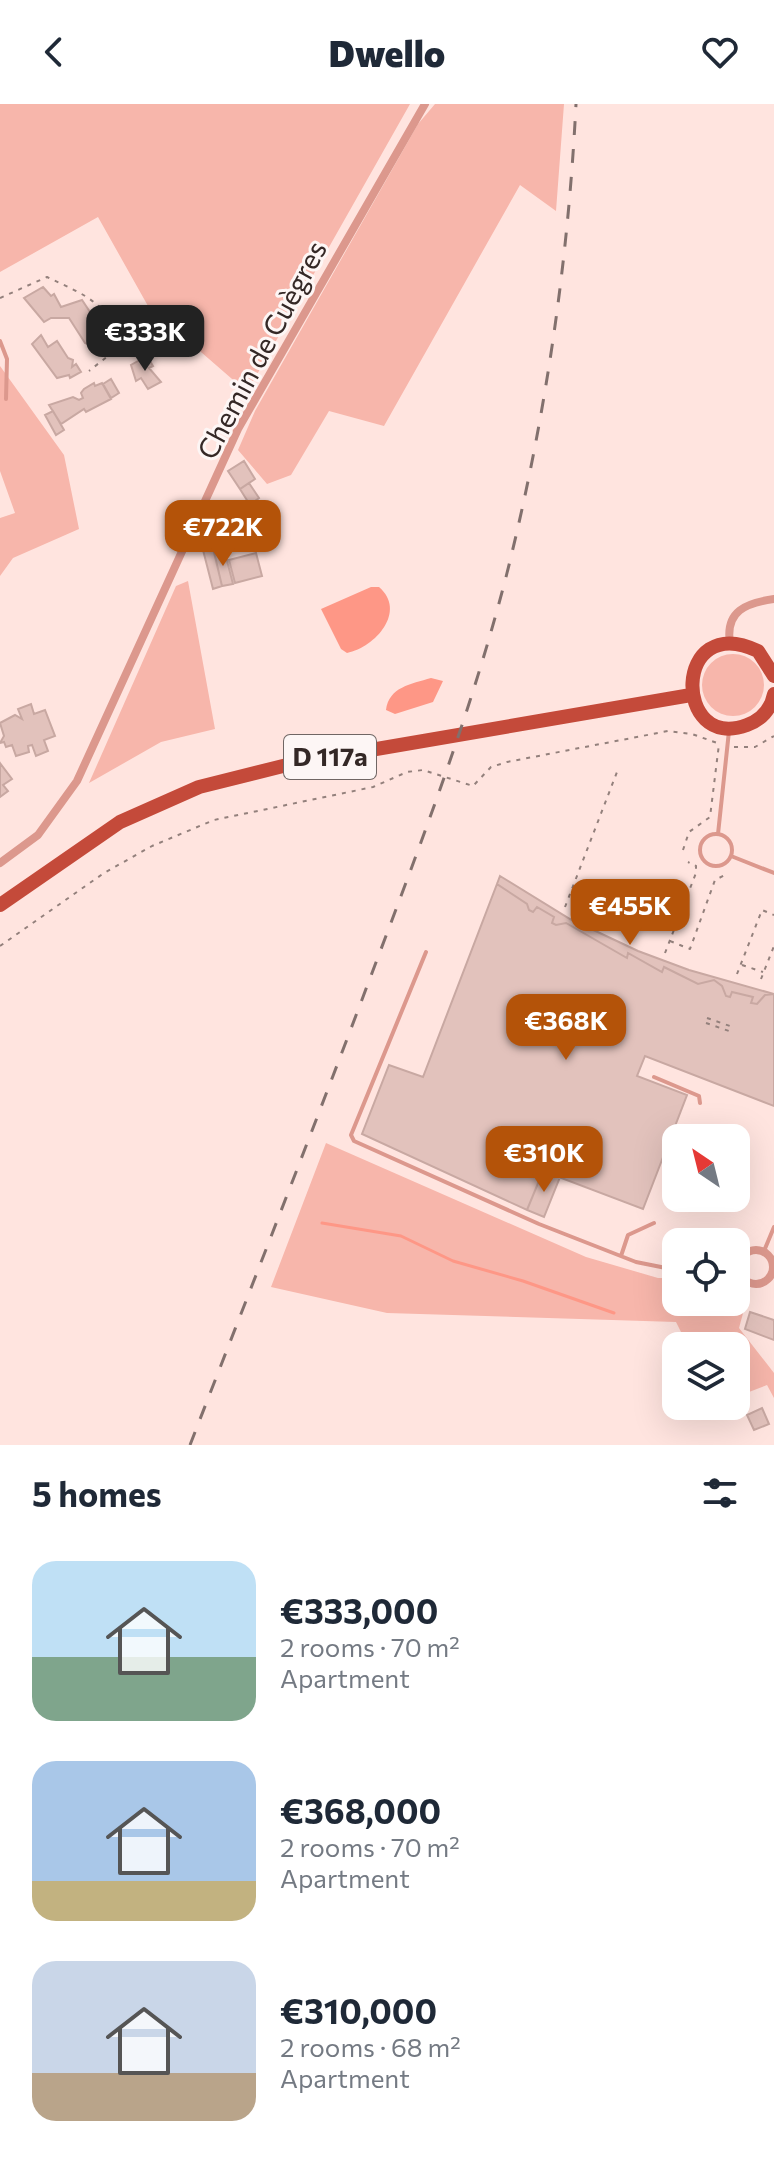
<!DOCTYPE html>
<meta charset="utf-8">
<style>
body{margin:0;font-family:Commissioner,sans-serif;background:#f2f2f3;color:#1f2937;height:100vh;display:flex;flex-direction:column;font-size:30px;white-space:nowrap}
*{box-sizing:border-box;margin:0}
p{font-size:26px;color:#747a83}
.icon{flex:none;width:44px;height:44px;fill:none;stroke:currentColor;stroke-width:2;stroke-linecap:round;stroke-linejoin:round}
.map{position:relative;height:1341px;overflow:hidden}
.details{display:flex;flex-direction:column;background:#fff;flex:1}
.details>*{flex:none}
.needle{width:52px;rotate:325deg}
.buttons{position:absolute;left:662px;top:1020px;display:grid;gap:16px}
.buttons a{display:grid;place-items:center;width:88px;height:88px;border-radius:16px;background:#fff;box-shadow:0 8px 32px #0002;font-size:40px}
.price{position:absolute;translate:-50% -68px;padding:0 18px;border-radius:16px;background:#b45309;color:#fff;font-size:26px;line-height:52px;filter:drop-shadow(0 2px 4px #0008)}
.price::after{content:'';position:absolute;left:50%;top:48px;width:24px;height:18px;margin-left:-12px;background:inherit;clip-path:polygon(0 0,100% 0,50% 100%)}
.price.on{background:#222;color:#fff}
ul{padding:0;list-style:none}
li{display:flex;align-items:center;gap:24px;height:200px;padding:0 32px}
li span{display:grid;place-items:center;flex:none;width:224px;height:160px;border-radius:24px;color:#555}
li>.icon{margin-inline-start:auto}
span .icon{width:96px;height:96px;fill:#fffc;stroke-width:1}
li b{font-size:34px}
h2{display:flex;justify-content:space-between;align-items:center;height:96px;padding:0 32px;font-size:34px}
header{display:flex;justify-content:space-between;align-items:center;height:104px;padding:0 32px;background:#fff;font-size:36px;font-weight:800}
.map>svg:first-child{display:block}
</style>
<header><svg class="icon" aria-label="back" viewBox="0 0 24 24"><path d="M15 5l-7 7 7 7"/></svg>Dwello<svg class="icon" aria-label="heart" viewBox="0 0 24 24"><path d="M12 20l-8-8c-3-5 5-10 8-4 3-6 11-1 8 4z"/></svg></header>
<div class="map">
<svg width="774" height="1341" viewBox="0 0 774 1341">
<rect width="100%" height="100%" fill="#ffe4df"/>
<path fill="#f7b6ab" d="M0,0h410l-163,288 -99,-86 -50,-89 -98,55z
M435,0h129l-8,107 -36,-26 -136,241 -55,-15 -38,64 -24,9 -29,-34 17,-39 163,-287z
M0,262l64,89 15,74 -66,29 -13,18v-58l15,-5 -15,-42z
M188,477l27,148 -54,13 -72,41 87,-197z
M702 581a31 31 0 1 1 62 0a31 31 0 1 1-62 0Z
M326,1039l260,114 72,21h18v24h60v-6l9,10 -6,22 35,45v25l-7,-13 -31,12v-51h-48l-12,-24 -289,-9 -116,-26z"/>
<path fill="#fe9786" d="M371,483h8c28,24 -3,60 -32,66l-6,-4 -20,-40z
M431,574l12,3 -10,21 -38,12 -9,-4c3,-23 25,-26 45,-32z"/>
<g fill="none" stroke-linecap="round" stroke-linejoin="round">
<path stroke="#fe9786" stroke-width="3" d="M322,1119l79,13 52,25 70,20 91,32"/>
</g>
<path fill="#e2c2bc" stroke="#c8a8a2" stroke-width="2" d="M43,183l8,9 3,-2 7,13 21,-7 16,24 -4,3 5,13 -9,5 -5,-2 -16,-25h-18l-7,4 -20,-24z
M41,231l7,12 9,-6 11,17 5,2 -1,7 4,-3 5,8 -11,6 -1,-3 -12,3 -25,-34z
M147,252l6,10 -4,2 12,14 -13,7 -7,-11 -5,3 -5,-16z
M111,275l8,14 -8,5 -8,-14z
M94,279l1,3 7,-3 9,16 -25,13 -2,-3 -23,15 -12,-19 24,-8 6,3 4,-2 -2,-5 3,-4z
M53,307l11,19 -8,5 -11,-20z
M244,357l11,18 -15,10 -12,-18z
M249,379l10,15 -9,7 -10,-16z
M213,444l9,38 -9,3 -10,-39z
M224,445l9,35 -11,2 -8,-34z
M256,449l6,23 -27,7 -6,-23z
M31,600l3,10 11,-4 10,26 -11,4 4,11 -12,5 -4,-11 -4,1 1,6 -13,4 -4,-11 -6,2 -2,-5 -4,1 4,-7 -4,-13 15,-8 7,4 -4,-10z
M0,659l12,16 -9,6 5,6 -8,6z
M500,772l70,43 68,32 51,19 85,24 -9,1 -8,9 -6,-1 2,-6 -21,-5 -2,5 -4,-1 -4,-10 -8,-6 -16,4 -34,-17 -2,5 -34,-19 -1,5 -61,-35 -10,2 -4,-2 2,-6 -17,-10 -4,5 -4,-2 -2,-6 -30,-20z
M497,780l30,20 2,6 4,2 4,-5 17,10 -2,6 4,2 10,-2 61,35 1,-5 34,19 2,-5 34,17 16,-4 8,6 4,10 4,1 2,-5 21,5 -2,6 6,1 8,-9 9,-1v112l-129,-50 -8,20 50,19 -44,114 -100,-38 -16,39 -165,-76 27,-69 34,12z
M543,1067l17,6 -16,40 -17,-7z
M750,1208l24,8v20l-29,-11z
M762,1304l7,16 -15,6 -7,-15z"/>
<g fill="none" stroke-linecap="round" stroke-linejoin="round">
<path stroke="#93807c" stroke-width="2" stroke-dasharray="4 6" stroke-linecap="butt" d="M0,194l47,-21c37,18 71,28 66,75l-24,19
M734,643h21l19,-11
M683,746l6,-18 21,-15 9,-73
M565,803l52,-135
M670,837l20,8 25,-69 10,-5
M0,842l104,-73 48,-27 62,-26 159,-33 34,-15 16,-2 50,16 18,-19 16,-5 161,-31 24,3 28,10
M665,849l31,-80v-7l-8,-4
M742,861l21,7
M737,870l25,-64 12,5
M761,875l13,-33
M707,914l23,8
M706,919l23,8"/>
<path stroke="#dc988d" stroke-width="4" d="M0,237l7,18 -1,40
M700 746a16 16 0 1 1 32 0a16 16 0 1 1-32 0Z
M718,730l11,-103
M731,752l43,17
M426,848l-75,183 3,6 185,83 97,38 40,8
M654,973l45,19 1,7
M764,1147l10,-24
M621,1152l7,-21 26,-12
M736,1163h3"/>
<path stroke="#dc988d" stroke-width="8" d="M730,539c-5,-32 16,-40 44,-44
M0,759l38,-28 39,-54 161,-352 187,-325
M739 1163a17 17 0 1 1 34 0a17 17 0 1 1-34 0Z"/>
<path stroke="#c44a3a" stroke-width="14" d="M774,572l-16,-25c-86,-41 -85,102 -11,74 14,-5 24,-16 27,-31
M0,801l120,-83 79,-35 96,-24 396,-68"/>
<path stroke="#82706d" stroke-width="3" stroke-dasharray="14 14" stroke-linecap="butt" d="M190,1341c62,-160 125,-320 185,-480 48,-127 97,-256 131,-388 39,-155 62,-313 70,-473"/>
</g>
<g text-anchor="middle" stroke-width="6" stroke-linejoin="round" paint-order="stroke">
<rect fill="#fdf6f5" stroke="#706664" stroke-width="2" x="284" y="631" width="92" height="44" rx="6"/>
<g font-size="26" font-weight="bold" fill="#342826">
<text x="330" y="662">D 117a</text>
</g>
<g font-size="28" fill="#342826" stroke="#fdf6f5">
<text transform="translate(262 246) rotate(-62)" y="10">Chemin de Cuègres</text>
</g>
</g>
</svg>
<div class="buttons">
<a><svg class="needle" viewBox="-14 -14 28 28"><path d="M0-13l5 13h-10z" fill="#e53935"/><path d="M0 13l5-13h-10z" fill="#747a83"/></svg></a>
<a><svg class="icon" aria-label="locate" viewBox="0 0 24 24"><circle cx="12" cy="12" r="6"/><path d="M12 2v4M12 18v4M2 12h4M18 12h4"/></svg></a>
<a><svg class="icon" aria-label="layers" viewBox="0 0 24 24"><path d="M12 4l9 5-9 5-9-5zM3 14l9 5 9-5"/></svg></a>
</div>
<b class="price on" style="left:145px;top:269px">€333K</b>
<b class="price" style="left:223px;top:464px">€722K</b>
<b class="price" style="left:630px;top:843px">€455K</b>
<b class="price" style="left:566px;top:958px">€368K</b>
<b class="price" style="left:544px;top:1090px">€310K</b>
</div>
<section class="details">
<h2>5 homes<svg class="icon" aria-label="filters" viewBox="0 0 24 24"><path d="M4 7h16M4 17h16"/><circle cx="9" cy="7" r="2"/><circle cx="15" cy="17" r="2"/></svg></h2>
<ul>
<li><span style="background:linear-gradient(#bfe0f5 60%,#7fa58c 0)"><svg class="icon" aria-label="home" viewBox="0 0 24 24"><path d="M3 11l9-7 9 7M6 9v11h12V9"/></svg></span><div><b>€333,000</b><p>2 rooms · 70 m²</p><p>Apartment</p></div></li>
<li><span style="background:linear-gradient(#a9c7e8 75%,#c2b280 0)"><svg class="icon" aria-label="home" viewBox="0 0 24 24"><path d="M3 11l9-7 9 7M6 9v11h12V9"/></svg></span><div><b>€368,000</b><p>2 rooms · 70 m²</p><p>Apartment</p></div></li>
<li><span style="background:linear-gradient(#c9d6e8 70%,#b9a48a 0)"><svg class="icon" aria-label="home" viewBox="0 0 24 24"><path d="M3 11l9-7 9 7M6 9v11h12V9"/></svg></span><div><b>€310,000</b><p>2 rooms · 68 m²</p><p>Apartment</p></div></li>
</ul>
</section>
